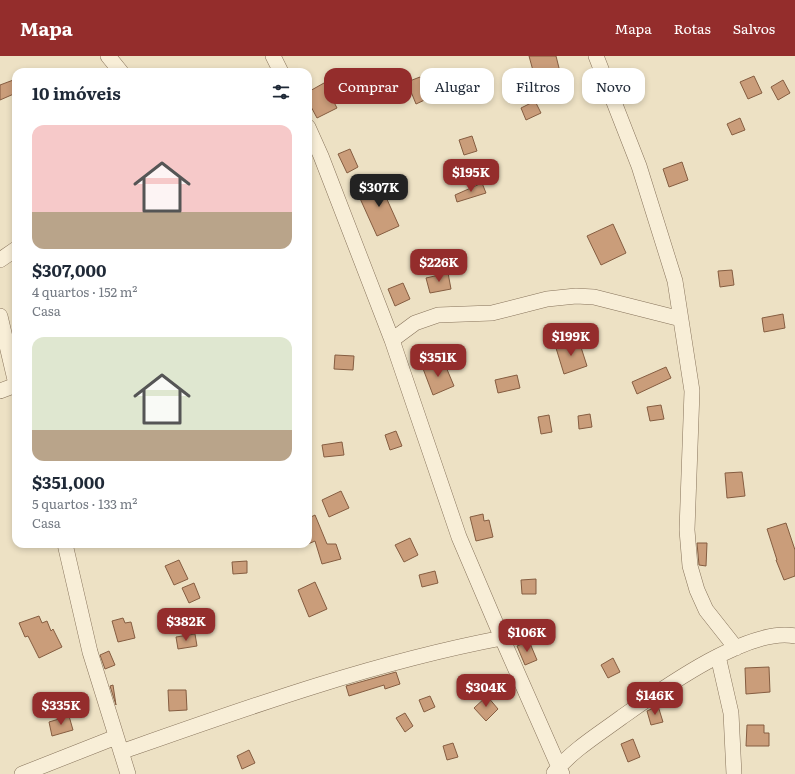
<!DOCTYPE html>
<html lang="pt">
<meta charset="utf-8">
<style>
body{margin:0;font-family:Literata,serif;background:#f6f6f7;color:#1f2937;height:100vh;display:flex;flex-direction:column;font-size:15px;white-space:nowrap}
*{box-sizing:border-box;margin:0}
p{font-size:13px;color:#747a83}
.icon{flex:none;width:22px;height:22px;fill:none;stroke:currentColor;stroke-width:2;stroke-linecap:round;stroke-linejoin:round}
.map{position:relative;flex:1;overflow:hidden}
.panel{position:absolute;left:12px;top:12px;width:300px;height:480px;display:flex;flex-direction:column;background:#fff;border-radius:12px;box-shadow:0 2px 6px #0003}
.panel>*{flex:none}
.top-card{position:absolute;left:324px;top:12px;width:380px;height:36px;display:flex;gap:8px}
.price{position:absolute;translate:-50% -34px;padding:0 9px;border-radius:8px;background:#942d2c;color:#fff;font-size:13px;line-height:26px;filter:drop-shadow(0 1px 2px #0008)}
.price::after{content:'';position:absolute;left:50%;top:24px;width:12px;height:9px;margin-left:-6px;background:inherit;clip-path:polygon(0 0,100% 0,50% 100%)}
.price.current{background:#222;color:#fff}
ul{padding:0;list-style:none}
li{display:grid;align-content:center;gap:8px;height:212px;padding:0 20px}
li span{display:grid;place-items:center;height:124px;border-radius:12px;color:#555}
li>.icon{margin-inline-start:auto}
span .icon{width:72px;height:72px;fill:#fffc;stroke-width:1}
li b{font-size:17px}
h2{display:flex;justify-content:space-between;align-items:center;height:48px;padding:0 20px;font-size:17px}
.chip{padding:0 14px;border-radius:12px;background:#fff;box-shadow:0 2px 6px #0003;font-size:14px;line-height:36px}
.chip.current{background:#942d2c;color:#fff}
header{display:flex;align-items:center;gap:24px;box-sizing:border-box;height:56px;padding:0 20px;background:#942d2c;color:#fff}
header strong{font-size:19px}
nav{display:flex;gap:22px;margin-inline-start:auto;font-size:14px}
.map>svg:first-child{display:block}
</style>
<header>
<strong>Mapa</strong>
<nav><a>Mapa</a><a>Rotas</a><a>Salvos</a></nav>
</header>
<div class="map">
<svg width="795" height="718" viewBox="0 0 795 718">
<rect width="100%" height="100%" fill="#ede1c4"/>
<path fill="#ca9d7a" stroke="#855d41" d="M529,0h27l4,16 -25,6z
M754,20l8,17 -14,6 -8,-17z
M420,21l9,21 -13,6 -9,-22z
M16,23v14l-16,7v-15z
M783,24l7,13 -12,7 -7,-13z
M324,27l13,25 -20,10 -9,-17v-9z
M535,45l6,12 -15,7 -5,-12z
M740,62l5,12 -13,5 -5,-11z
M472,80l5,15 -13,4 -5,-15z
M350,93l8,18 -11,6 -9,-19z
M682,106l6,18 -19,7 -6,-18z
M386,125l6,11 -7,3 14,31 -22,10 -19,-42z
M482,127l4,10 -29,9 -2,-7z
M613,168l13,29 -25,12 -14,-29z
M732,214l2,15 -14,2 -2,-16z
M448,217l3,16 -21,4 -4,-15z
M403,227l7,16 -15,7 -7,-17z
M783,258l2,14 -21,4 -2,-14z
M579,285l8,25 -23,8 -8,-26z
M335,299l19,1 -1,14 -19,-1z
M435,305l3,8 8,-2 8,19 -21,9 -11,-29z
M666,311l5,11 -34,16 -5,-12z
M517,319l3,13 -22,5 -3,-13z
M661,349l3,14 -14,2 -3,-14z
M590,358l2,13 -13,2 -1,-13z
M549,359l3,17 -11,2 -3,-17z
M396,375l6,15 -12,4 -5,-15z
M342,386l2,13 -20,2 -2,-12z
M742,416l3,24 -18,2 -2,-25z
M341,435l8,17 -20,9 -7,-17z
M483,458l1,7 5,-1 4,17 -17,4 -6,-24z
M315,459l12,29h9l5,15 -19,5 -7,-23 -7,3v-16l3,-1 -2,-9z
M786,467l9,27v26l-11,4 -8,-20h1l-10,-31z
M410,482l8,17 -14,7 -9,-17z
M697,487h10l-1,23 -7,-1z
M179,504l9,19 -14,6 -9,-19z
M247,505v12l-14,1 -1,-12z
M435,515l3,12 -16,4 -3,-12z
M536,523v15h-14l-1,-14z
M315,526l12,27 -18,8 -11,-27z
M194,527l6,15 -11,5 -7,-15z
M39,560l3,7 5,-2 4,10 2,-2 9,18 -23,11 -11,-22 -3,1 -6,-14z
M123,562l2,5 6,-1 4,16 -17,4 -6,-21z
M195,578l2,12 -19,3 -2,-12z
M529,585l8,19 -12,5 -8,-19z
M109,595l6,14 -10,4 -5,-14z
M613,602l7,14 -12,6 -7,-13z
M769,611l1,25 -24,2 -1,-26z
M396,616l4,12 -15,5 -1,-4 -35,11 -3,-10z
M113,629l3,20 -6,-19z
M168,634h18l1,20 -18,1z
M430,640l5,11 -11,5 -5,-12z
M487,640l11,13 -12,12 -12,-13z
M658,650l5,16 -12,3 -4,-14z
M405,657l8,13 -8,6 -9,-14z
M69,660l4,14 -21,6 -3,-14z
M747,669h17v8h5v13h-23z
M633,683l7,18 -12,5 -7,-18z
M453,687l5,14 -11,3 -4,-14z
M249,694l6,13 -13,6 -5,-13z"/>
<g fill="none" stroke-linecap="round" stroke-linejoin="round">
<defs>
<path id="street" d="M108,0l13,16
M273,0l8,16
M596,0l43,110 36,115 17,110 -5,139 3,36 7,24 9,20 30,38
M308,71l13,29 71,184 67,197 43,101 60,136
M0,204l16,-11
M0,260l16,68
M392,284l23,-17 23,-8 54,-2 55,-14 29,-3 18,1 87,22
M0,335l16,-6
M65,488l25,108 38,122
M718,600l13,57 3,61
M121,696c125,-44 250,-89 381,-114
M554,717c17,-22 45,-39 68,-56 37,-26 127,-91 173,-81
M22,718l94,-37"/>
</defs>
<use href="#street" stroke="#87735b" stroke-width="16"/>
<use href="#street" stroke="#f8eed7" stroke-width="15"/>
</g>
</svg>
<b class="price" style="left:471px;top:137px">$195K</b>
<b class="price current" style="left:379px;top:152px">$307K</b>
<b class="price" style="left:439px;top:227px">$226K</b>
<b class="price" style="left:571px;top:301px">$199K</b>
<b class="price" style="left:438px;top:322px">$351K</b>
<b class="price" style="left:186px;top:586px">$382K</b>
<b class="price" style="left:527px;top:597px">$106K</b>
<b class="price" style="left:486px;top:652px">$304K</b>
<b class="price" style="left:655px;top:660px">$146K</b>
<b class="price" style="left:61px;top:670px">$335K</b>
<div class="top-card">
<a class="chip current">Comprar</a>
<a class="chip">Alugar</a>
<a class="chip">Filtros</a>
<a class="chip">Novo</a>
</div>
<section class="panel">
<h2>10 imóveis<svg class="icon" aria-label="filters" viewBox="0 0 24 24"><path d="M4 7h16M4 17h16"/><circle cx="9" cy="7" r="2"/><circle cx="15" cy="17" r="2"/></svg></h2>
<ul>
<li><span style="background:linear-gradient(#f6c9c9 70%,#b9a48a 0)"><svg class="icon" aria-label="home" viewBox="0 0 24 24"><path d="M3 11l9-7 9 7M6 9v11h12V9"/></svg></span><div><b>$307,000</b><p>4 quartos · 152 m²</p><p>Casa</p></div></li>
<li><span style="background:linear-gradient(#dfe7d0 75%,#b9a48a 0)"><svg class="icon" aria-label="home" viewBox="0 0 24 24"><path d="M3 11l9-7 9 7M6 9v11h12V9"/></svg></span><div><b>$351,000</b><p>5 quartos · 133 m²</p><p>Casa</p></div></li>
</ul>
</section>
</div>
